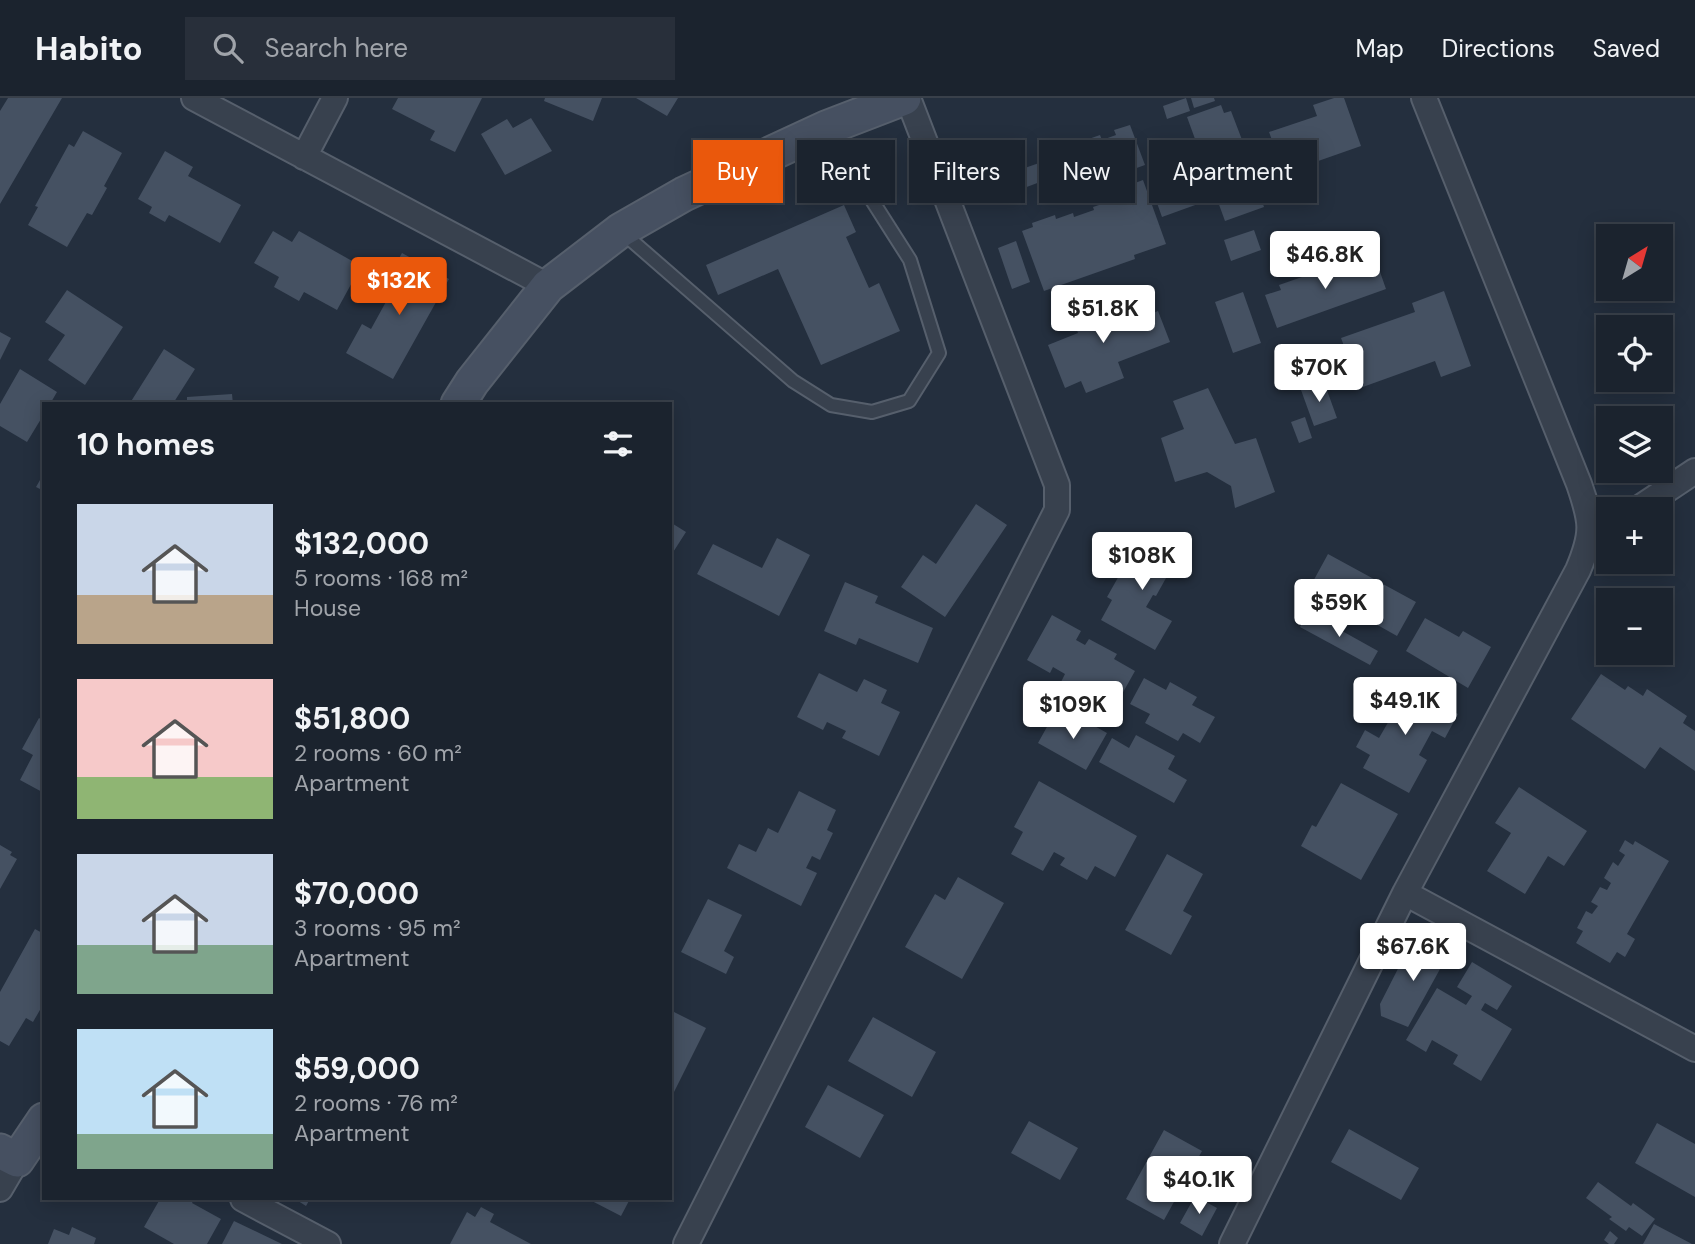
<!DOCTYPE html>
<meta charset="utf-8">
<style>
body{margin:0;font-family:"DM Sans",sans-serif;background:#282f3a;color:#f1f3f6;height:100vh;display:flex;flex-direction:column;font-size:26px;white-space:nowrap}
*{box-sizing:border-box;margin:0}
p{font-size:23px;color:#a0a4aa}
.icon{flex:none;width:38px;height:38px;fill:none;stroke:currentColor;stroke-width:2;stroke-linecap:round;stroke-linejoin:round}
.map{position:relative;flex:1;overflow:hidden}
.side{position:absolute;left:42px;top:304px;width:630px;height:798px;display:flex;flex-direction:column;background:#1b232e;border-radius:0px;box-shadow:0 4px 18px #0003,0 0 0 2px #39404a}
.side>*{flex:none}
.hud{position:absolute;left:693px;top:42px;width:665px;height:63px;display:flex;gap:14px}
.needle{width:46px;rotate:37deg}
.buttons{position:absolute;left:1596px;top:126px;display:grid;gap:14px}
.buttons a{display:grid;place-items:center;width:77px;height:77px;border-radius:0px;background:#1b232e;box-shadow:0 4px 18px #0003,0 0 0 2px #39404a;font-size:35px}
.price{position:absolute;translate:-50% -60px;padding:0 16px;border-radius:7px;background:#fff;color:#222;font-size:23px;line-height:46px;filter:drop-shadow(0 2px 4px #0008)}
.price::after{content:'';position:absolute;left:50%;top:42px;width:21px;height:16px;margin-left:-10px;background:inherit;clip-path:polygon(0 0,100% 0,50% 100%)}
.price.active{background:#ea580c;color:#fff}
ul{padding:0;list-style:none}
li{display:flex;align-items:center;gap:21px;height:175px;padding:0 35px}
li span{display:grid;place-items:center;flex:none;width:196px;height:140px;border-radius:0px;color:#555}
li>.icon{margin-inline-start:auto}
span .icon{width:84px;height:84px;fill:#fffc;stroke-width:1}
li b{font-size:30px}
h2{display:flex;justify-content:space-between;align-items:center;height:84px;padding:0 35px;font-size:30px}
.tag{padding:0 24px;border-radius:0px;background:#1b232e;box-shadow:0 4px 18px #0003,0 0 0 2px #39404a;font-size:24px;line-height:63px}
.tag.active{background:#ea580c;color:#fff}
header{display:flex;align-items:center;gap:42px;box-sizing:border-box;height:98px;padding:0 35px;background:#1b232e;border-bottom:2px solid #39404a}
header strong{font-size:33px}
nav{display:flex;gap:38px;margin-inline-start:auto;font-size:24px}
.search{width:490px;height:63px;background:#282f3a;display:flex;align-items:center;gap:18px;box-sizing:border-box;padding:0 24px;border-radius:0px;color:#a0a4aa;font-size:26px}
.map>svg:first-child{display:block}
</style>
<header>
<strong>Habito</strong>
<div class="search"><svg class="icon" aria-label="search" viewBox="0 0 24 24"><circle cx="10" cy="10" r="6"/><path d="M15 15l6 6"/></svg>Search here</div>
<nav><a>Map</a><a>Directions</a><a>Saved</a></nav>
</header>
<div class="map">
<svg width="1695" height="1146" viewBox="0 0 1695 1146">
<rect width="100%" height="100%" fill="#242f3e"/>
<path fill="#455162" d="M8,0h54l-62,106v-93z
M398,0h84l-27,54 -25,-12 5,-9 -43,-22z
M545,0h57l-9,23 -49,-20z
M636,0h42l-11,18z
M1186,0l4,13 -23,8 -4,-13z
M1191,0h23l1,3 -21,7z
M1334,0h10l17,48 -77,27 -15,-41 48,-16 -4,-11z
M1221,7l3,8 7,-2 13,34 -8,3 5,11 6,-2 17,50 -39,14 -38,-104z
M531,20l21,33 -47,24 -24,-41 26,-15 6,9z
M1130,27l15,40 -78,28 -15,-41 19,-7 2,6 12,-5 -2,-5 17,-6 2,5 14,-5 -2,-5z
M83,33l39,22 -18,33 3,2 -15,27 -5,-2 -20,34 -39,-22 10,-18 -3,-1 34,-62 5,3z
M165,53l28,16 -5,9 53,29 -21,38 -51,-28 -4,7 -16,-9 3,-6 -14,-8z
M1042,64l6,17 -48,18 -7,-18z
M1183,65l15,41 -36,13 -15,-42z
M1143,82l23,64 -32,11 1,4 -91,32 -22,-60 11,-4 -1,-4 23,-8 1,4 17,-6 1,4 20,-7 -1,-3 15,-5 -3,-8z
M844,107l12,27 -10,5 23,51 10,-5 21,48 -79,34 -43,-96 -60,26 -12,-30z
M1254,132l7,20 -30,11 -7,-21z
M273,133l19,11 7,-11 62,35 -24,44 -33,-18 -5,9 -25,-14 5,-10 -25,-14z
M1016,143l14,41 -18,7 -14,-41z
M1373,154l13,37 -109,39 -12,-33 16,-5 -2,-5 43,-15 2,4 26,-10 -1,-3z
M402,155l47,26 -56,100 -47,-26 16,-29 9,5 22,-40 -9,-4z
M67,192l56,37 -38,58 -37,-25 17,-25 -20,-13z
M1444,193l27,75 -30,11 -6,-16 -75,27 -19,-50 74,-26 -3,-9z
M1243,194l18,51 -28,10 -18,-51z
M1105,197l14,32 39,-16 12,31 -52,20 6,16 -38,15 -5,-12 -16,7 -17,-43 30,-12 -9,-24z
M0,234l11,6 -11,22z
M164,251l31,20 -21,33 3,2h-45l-2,-1z
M20,271l37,23 -7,12h-6v10l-17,28 -27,-16v-22z
M1324,284l13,36 -23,8 -13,-36z
M1208,290l27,56 21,-6 19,54 -40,16 -4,-22 -24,-14 -32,10 -14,-44 23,-9 -11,-28z
M232,296l1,10h-46v-7z
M1305,319l7,21 -13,5 -8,-21z
M44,375v18l-8,-4z
M976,406l31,21 -62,92 -44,-30 22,-32 13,9z
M670,424l16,10 -16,25z
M1142,434l38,21 -24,43 -3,-1 -7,12 26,14 -17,29 -54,-30 11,-20 -5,-3 13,-23 5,3 6,-11 -5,-4z
M777,440l33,17 -31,61 -82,-42 16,-30 49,24z
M1328,456l88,48 -19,34 -87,-49z
M845,484l33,14 -3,7 58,25 -15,35 -59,-25 -3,7 -32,-14z
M1308,514l70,39 -8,14 -70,-38z
M1052,517l29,16 -5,9 9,5 4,-6 28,15 -3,5 21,12 -18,32 -13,-8 -4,8 -39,-21 4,-8 -12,-7 -3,6 -23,-13z
M1425,520l34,19 4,-6 28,16 -23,41 -62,-37z
M819,575l38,19 7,-13 23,11 -6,13 19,9 -21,44 -37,-18 4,-7 -19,-9 -4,8 -26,-13z
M1601,576l24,16 3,-4 15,10 4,-7 40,27 -4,7 12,8v40l-35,-24 -15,22 -74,-50z
M1144,580l22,12 4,-8 27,15 -5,8 23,12 -15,26 -17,-10 -5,8 -33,-18 5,-9 -20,-10z
M1397,583l61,33 -13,24 -13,-7 -13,24 8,5 -18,33 -46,-25 7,-13 -14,-8 9,-17 14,8 18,-31 -11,-6z
M1053,618l23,13 6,-10 25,14 -21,37 -48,-27z
M39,620l5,3v72l-24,-13 13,-25 -11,-6z
M1136,637l39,21 -7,13 19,11 -13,23 -75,-41 13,-24 17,10z
M1039,683l98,55 -22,41 -20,-11 -8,14 -27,-15 5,-7 -11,-6 -11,19 -32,-17 12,-22 -9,-5z
M1341,685l57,31 -37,66 -60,-34 11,-21 4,2z
M1519,689l68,44 -23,35 -16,-10 -23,38 -38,-23 24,-38 -16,-10z
M799,693l37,19 -9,20 6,3 -13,27 -8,-4 -6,12 11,5 -16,33 -74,-38 12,-24 17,8 12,-24 10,5z
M1625,742l8,5 2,-4 34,20 -42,73 8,5 -10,18 -8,-5 -7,11 -34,-20 7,-12 -6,-3 9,-17 6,3 6,-8 -7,-4 9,-15 7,3 4,-7 -7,-5 9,-16 5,4 7,-11 -6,-4z
M0,747l12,7 -2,3 7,4 -17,30z
M1167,756l36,20 -20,37 9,5 -21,39 -46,-25z
M958,779l46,26 -42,76 -57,-32 30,-53 10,6z
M708,801l34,16 -18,36 10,6 -8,17 -45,-22z
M35,831l9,5v69l-11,19 -7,-4 -17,28 -9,-5v-49z
M1438,844l12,9 -42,76 -27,-11 -1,-12 26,-51z
M1472,864l40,24 -15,24 -12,-7 -4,7 31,19 -31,52 -28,-17 5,-9 -26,-15 -6,12 -20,-12 31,-52 29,17 6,-9 -15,-9z
M674,914l32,16 -36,72v-79z
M873,919l63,35 -24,45 -64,-36z
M828,987l56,30 -24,43 -55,-31z
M1029,1023l49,27 -18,32 -49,-27z
M1657,1025l38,21v53l-60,-34z
M1349,1031l70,39 -18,32 -70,-38z
M1164,1032l38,21 -38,69 -38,-21z
M1598,1084l33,24 2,-3 22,16 -13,17 -13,-9 -3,4 -17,-12 3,-2 -26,-19z
M1195,1098l22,12 -15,28 -22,-13z
M160,1101h34l-2,4 29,16 -14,25h-33l-30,-17z
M295,1101h15l-4,7z
M588,1101h42l-9,17z
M481,1109l13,7 -4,8 41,22h-81l17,-32 8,5z
M234,1123l48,23h-60z
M1654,1126l38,20h-49z
M72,1129l24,11 -2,6h-46l6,-15 15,6z
M1610,1133l8,7 -4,6h-5l-5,-4z"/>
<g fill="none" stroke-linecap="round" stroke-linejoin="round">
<defs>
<path id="lane" d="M623,135l170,148 38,24 41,7 37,-11 30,-48 -29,-93 -84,-132"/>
<path id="street" d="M194,0l354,188
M304,59l31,-59
M1638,411l57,-38
M1405,795l290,156
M0,1091l17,-29
M243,1101l85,45
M686,1146l371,-734v-25l-149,-387
M1232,1146l173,-351 173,-323c16,-38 14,-48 1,-86l-155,-386"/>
<path id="secondary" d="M458,306l14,-22 76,-96 73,-56 63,-36 142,-66 78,-30
M0,1053l17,9 27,-40"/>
</defs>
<use href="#lane" stroke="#565f6c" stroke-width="16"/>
<use href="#street" stroke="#565f6c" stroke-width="28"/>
<use href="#secondary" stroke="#565f6c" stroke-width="37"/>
<use href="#lane" stroke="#38414e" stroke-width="12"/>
<use href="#street" stroke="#38414e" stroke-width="24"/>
<use href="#secondary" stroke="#465061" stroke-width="33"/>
</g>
</svg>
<div class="buttons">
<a><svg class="needle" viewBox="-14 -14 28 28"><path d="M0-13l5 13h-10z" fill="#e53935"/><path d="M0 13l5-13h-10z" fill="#a0a4aa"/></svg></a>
<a><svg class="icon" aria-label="locate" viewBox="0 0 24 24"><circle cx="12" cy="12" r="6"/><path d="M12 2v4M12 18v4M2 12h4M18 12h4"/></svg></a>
<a><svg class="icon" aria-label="layers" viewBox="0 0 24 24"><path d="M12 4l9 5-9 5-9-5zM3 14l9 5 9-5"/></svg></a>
<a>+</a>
<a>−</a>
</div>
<b class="price" style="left:1325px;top:193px">$46.8K</b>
<b class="price active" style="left:399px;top:219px">$132K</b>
<b class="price" style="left:1103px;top:247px">$51.8K</b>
<b class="price" style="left:1319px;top:306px">$70K</b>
<b class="price" style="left:1142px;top:494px">$108K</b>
<b class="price" style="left:1339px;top:541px">$59K</b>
<b class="price" style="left:1405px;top:639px">$49.1K</b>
<b class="price" style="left:1073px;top:643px">$109K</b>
<b class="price" style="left:1413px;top:885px">$67.6K</b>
<b class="price" style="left:1199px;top:1118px">$40.1K</b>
<div class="hud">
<a class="tag active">Buy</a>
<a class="tag">Rent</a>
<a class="tag">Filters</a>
<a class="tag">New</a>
<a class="tag">Apartment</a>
</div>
<section class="side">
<h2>10 homes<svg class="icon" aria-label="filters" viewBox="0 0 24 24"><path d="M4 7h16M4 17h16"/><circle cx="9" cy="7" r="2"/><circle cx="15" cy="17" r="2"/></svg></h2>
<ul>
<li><span style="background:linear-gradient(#c9d6e8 65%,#b9a48a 0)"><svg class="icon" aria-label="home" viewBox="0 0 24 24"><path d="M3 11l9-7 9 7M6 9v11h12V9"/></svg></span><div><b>$132,000</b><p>5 rooms · 168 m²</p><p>House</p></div></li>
<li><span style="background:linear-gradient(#f6c9c9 70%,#8fb573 0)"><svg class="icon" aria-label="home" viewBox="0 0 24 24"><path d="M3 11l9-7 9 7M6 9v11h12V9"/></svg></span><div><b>$51,800</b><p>2 rooms · 60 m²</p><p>Apartment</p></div></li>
<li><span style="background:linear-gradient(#c9d6e8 65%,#7fa58c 0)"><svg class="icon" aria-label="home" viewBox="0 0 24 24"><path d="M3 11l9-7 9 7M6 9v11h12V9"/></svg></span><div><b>$70,000</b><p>3 rooms · 95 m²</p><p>Apartment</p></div></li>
<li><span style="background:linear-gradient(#bfe0f5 75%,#7fa58c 0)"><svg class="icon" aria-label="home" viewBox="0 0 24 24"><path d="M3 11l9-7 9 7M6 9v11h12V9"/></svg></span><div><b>$59,000</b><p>2 rooms · 76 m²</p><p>Apartment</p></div></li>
</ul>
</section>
</div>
